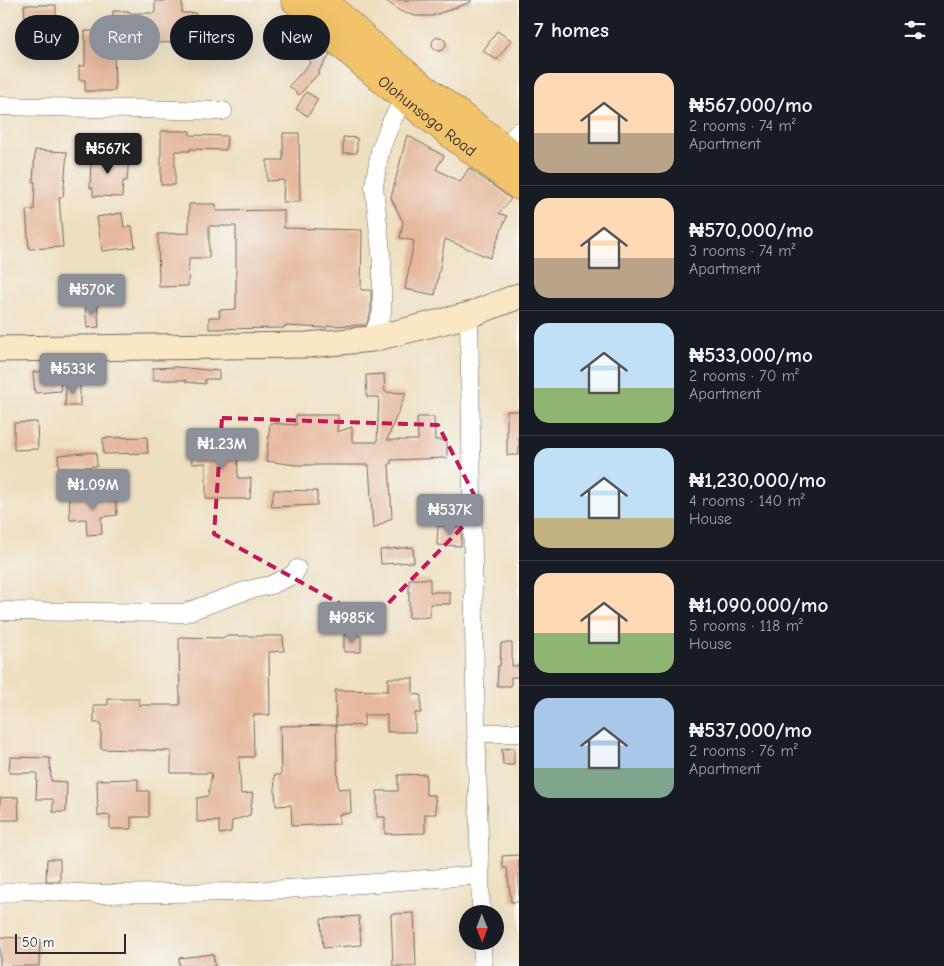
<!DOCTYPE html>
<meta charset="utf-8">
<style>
body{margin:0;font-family:"Comic Neue",sans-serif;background:#20242c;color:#f1f3f6;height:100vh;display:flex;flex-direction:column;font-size:19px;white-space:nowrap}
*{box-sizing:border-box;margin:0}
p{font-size:16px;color:#9ea1a6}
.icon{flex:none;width:28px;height:28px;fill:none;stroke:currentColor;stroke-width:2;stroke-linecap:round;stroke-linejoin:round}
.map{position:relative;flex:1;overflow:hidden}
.side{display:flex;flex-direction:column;background:#171b24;width:425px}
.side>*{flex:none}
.top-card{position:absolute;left:15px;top:15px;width:429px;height:45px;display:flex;gap:10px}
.needle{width:32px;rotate:179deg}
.tools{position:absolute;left:459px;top:905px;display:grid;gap:10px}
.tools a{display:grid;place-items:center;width:45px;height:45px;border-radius:50%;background:#171b24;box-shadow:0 5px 20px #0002;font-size:25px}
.scale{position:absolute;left:15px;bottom:12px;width:111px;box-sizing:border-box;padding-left:5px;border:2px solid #2b2b2b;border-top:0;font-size:14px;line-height:18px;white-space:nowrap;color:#2b2b2b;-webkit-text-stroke:4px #f6f6f2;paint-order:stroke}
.price{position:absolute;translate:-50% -42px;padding:0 11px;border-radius:5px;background:#8c9099;color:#fff;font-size:16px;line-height:32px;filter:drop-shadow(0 1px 2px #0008)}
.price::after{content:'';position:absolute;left:50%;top:30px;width:15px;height:11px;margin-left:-8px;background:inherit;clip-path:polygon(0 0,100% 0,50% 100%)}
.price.on{background:#222;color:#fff}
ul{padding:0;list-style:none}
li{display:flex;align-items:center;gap:15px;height:125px;padding:0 15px}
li+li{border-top:1px solid #363941}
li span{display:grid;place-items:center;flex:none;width:140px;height:100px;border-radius:15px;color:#555}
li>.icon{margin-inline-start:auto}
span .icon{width:60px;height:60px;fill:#fffc;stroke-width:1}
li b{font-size:21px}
h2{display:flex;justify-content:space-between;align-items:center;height:60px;padding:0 15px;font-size:21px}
.pill{padding:0 18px;border-radius:22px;background:#171b24;box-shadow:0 5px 20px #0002;font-size:18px;line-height:45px}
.pill.on{background:#8c9099;color:#fff}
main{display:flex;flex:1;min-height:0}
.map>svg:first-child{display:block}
</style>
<main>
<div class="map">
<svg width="519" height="966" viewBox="0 0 519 966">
<rect width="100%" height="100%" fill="#f6f6f2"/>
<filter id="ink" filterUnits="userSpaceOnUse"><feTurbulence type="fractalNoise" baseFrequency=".02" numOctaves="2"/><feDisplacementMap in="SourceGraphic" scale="10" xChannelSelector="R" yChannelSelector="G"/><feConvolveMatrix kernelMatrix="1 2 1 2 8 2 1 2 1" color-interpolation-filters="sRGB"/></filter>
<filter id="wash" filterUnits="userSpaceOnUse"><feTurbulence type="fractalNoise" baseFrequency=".0096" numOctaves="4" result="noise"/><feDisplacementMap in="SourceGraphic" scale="20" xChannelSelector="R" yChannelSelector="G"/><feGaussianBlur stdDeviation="1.12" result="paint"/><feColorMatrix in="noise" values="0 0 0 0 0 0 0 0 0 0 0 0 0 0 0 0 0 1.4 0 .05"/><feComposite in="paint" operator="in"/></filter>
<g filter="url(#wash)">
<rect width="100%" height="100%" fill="#eedfc0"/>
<g id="blocks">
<path fill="#e6b99e" d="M385,0h86v2l-39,14h-17l-15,-5z
M155,1h27v12h14v29l-43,1 -1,-16 -23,1v18h-15l1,45h-30v-11h-6v-14h6v-35h28v-20h16v2h26z
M24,5h32v14h6v28l-33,1 -1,-30h-3z
M497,31l14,9 -14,20 -14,-9z
M432 44a7 7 0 1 1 14 0a7 7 0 1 1-14 0Z
M315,45l6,5 2,-2 7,7 -12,17 1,1 -20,22 -10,-9 22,-24 -6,-4z
M306,92l12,7 -10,17 -12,-7z
M161,131h29v4l37,1 -1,14 -36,-1v2h-15v34h-14z
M283,133h16l1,68 -2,1h-15l1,-22 -17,1v-21h16z
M407,135l37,21 -8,13 24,13 9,-14 42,31 -12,14 8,3 -17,42 -45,-19 -10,56 -30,-6 9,-48 -14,-3 3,-16 -12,-24z
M343,137l14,1v15h-14z
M35,150l32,2 -4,45h-4l4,50 -34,2 -3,-39h8l1,-28h-2z
M91,155l38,2 -2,24h-4l-1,16 -29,-1v-8h-3z
M189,204h27v7l68,-1v18l78,2 -1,60h10v22l-5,13 -39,1v2l-43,-2v2l-75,1v-12h11l-1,-7 17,-1v-83h-27v32h-20l-1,28 -29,1 -1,-53 31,-1z
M122,213l2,14 8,-1 3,21 -33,4 -5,-34z
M97,303l2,24 -12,1 -2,-24z
M176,367l43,4v8h-14v5l-19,-2v-2h-33v-12z
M59,371l2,20 -26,2 -2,-21z
M384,374l1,18 21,1 -19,47h31l-1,-23h17l1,23h12v18l-56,2v4h-2l3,54 -19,11 -4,-64h-73l-30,-4 4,-38 26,2v-10h42l-1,17 15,-5v15h25l2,-45h-12l-1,-22z
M66,383l14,1v22h-15z
M507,411h12v44h-12z
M37,422l1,27 -24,1v-27z
M147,437l1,16 -45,1v-16z
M212,439h25l1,39h13l-1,21h-44v-36l-14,1 -1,-21h21z
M96,452l1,14 -38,4 -1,-15z
M274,490l43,1v14l-46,2z
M115,495l2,20 -16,2 1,17 -15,1 -1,-16 -16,1 -1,-22z
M438,526l24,1 -1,19 -24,-1z
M413,547l1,15 -33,2 -1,-14z
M409,579h21v13h20v12h-20v13l-21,1z
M344,635l17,1v16h-17z
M225,636h58l1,15 -15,1 1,63h-17l1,42h-15l2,37 12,-1 -3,22 -18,6 -1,11 -12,2v-13l-22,1v-24l11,-2 4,-23h-41v-22l-70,-2v-26h-7v-18h14v-6h31v6h41l-1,-68 46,1z
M501,643h11v23h7v11h-8v9h-14l1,-20h2z
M388,678h25v16l8,1v18h-6v19h-28v-17h-23v11l-28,-1 -1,-35 53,1z
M336,725l2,64 12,-1 1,25 -12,1v10l-47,2 -1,-21 -15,1 -2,-31h7l-1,-49z
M514,748v17h-11l-1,-16z
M10,757l40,1 1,23 16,1 -1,30h-13v-13h-17l1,-26h-28z
M426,774v21h9l1,19h-11v19l-40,1v-17h-8v-26h21v-16z
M138,779v12h11v26h-18v12h-21v-14l-12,1 -1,-36z
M18,797l1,23h-19v-22z
M519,855v47h-8l-4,-34h-4l-1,-12z
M47,859h13v22h-14z
M414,913l2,53h-23l-2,-52z
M359,916l2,29 -38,3 -2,-29z
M0,937l40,2 -1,27h-39z
M213,954l2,12h-36v-8z"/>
</g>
</g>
<g filter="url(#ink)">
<use href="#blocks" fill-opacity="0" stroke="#6f6a5f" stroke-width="1"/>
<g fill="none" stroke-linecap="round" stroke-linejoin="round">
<defs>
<path id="street" d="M0,106l223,5
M504,148l15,-17
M469,315l6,368 6,231
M372,339l10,-27v-50l-8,-76 6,-35 11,-29 13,-24
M0,611l184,2 64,-23 23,-5 22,-10 4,-6
M476,733h43
M0,894l24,-4 75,4 135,-2 102,-6 144,-11
M482,941l1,25"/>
<path id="secondary" d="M0,349l307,-4 65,-6 97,-24 50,-19"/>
<g id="primary">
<path id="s1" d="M295,0c69,70 146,127 224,186"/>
<path d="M324,0c58,60 128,109 195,159"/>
</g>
</defs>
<use href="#street" stroke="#6f6a5f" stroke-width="19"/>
<use href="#secondary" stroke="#6f6a5f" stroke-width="27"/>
<use href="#primary" stroke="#6f6a5f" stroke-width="29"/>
<use href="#street" stroke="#fff" stroke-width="18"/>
<use href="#secondary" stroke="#fae7c3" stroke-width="25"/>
<use href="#primary" stroke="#f2c36a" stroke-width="28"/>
</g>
</g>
<path fill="none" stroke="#c2185b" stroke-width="4" stroke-dasharray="10 6" stroke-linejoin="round" d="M222,418l216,7 43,83 -110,113 -157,-87z"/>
<g text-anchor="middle" stroke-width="4" stroke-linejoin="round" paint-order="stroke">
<g font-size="16" fill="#2b2b2b" stroke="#f6f6f2">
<text dy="6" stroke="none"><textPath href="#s1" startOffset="176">Olohunsogo Road</textPath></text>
</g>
</g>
</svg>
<div class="tools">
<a><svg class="needle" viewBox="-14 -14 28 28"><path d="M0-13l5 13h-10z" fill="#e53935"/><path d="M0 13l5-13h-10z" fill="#9ea1a6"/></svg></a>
</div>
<div class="scale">50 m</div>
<b class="price on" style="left:108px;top:175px">₦567K</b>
<b class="price" style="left:92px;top:316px">₦570K</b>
<b class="price" style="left:73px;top:395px">₦533K</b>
<b class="price" style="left:222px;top:470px">₦1.23M</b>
<b class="price" style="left:93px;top:511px">₦1.09M</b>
<b class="price" style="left:450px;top:536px">₦537K</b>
<b class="price" style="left:352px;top:644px">₦985K</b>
<div class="top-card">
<a class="pill">Buy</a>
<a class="pill on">Rent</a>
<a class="pill">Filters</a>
<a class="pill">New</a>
</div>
</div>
<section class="side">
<h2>7 homes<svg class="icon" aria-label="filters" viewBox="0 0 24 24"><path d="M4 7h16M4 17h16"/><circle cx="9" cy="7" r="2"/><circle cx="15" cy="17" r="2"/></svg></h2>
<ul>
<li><span style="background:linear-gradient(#ffd9b3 60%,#b9a48a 0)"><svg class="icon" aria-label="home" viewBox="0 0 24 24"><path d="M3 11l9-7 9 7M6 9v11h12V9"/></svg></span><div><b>₦567,000/mo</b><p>2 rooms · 74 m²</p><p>Apartment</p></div></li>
<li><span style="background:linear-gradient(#ffd9b3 60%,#b9a48a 0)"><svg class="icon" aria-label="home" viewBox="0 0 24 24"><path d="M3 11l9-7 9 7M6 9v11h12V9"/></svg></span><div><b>₦570,000/mo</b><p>3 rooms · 74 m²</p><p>Apartment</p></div></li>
<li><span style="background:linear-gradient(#bfe0f5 65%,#8fb573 0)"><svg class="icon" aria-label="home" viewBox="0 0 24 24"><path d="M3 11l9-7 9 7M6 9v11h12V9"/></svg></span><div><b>₦533,000/mo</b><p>2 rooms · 70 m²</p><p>Apartment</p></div></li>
<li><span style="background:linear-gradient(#bfe0f5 70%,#c2b280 0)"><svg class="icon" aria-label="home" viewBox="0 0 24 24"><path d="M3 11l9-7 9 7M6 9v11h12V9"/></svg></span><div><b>₦1,230,000/mo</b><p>4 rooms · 140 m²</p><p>House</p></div></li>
<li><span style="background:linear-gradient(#ffd9b3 60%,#8fb573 0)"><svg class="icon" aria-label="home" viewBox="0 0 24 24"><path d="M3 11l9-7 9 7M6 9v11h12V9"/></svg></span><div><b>₦1,090,000/mo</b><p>5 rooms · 118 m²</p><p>House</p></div></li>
<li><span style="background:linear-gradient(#a9c7e8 70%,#7fa58c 0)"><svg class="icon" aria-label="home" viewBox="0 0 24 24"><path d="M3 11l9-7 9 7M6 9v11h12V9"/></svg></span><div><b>₦537,000/mo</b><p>2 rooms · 76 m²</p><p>Apartment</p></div></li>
</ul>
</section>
</main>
